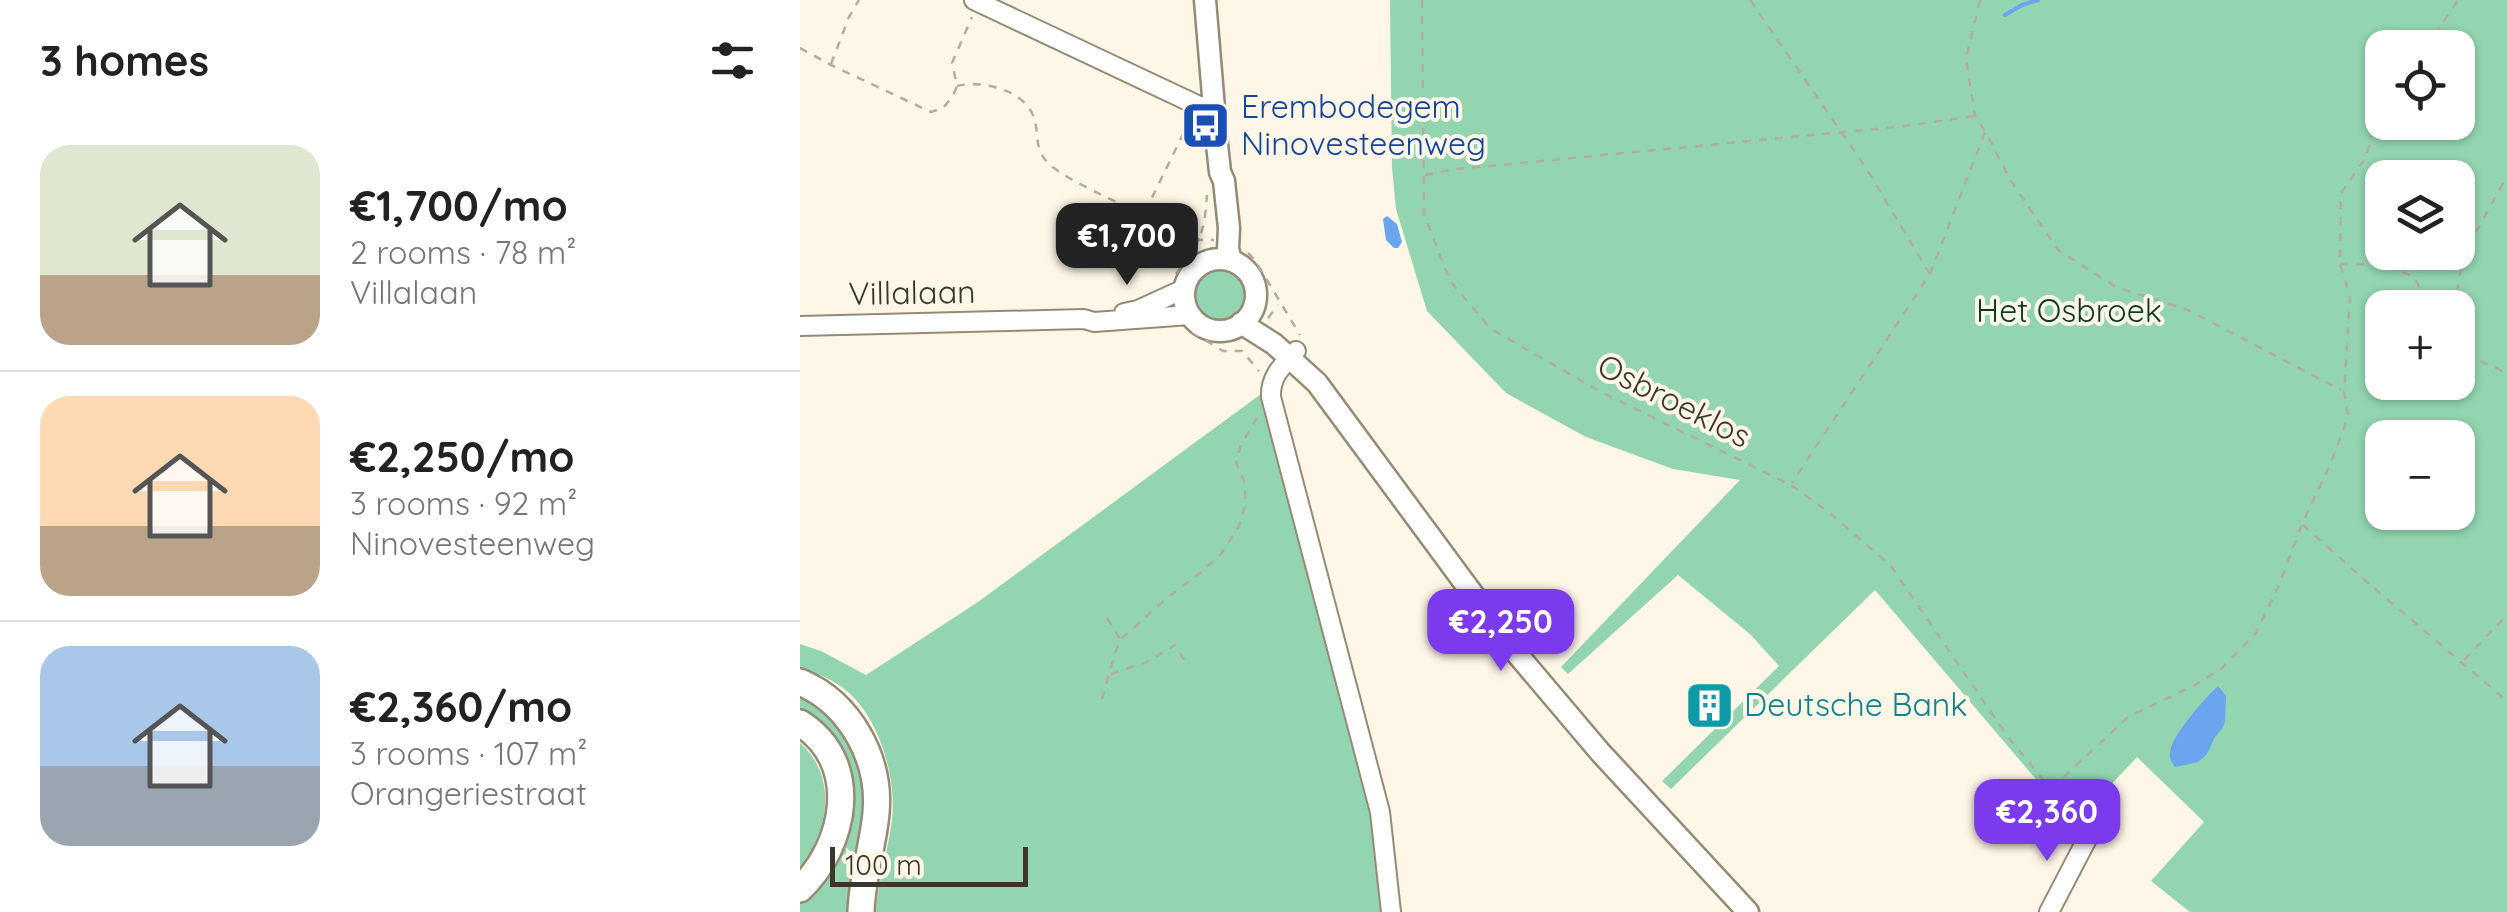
<!DOCTYPE html>
<meta charset="utf-8">
<style>
body{margin:0;font-family:Quicksand,sans-serif;background:#f2f2f2;color:#222;height:100vh;display:flex;flex-direction:column;font-size:38px;white-space:nowrap}
*{box-sizing:border-box;margin:0}
p{font-size:32px;color:#767676}
.icon{flex:none;width:55px;height:55px;fill:none;stroke:currentColor;stroke-width:2;stroke-linecap:round;stroke-linejoin:round}
.map{position:relative;flex:1;overflow:hidden}
.drawer{display:flex;flex-direction:column;background:#fff;width:800px}
.drawer>*{flex:none}
.fabs{position:absolute;left:1565px;top:30px;display:grid;gap:20px}
.fabs a{display:grid;place-items:center;width:110px;height:110px;border-radius:20px;background:#fff;box-shadow:0 2px 8px #0004;font-size:50px}
.scale{position:absolute;left:30px;bottom:25px;width:198px;box-sizing:border-box;padding-left:10px;border:5px solid #3b372d;border-top:0;font-size:28px;line-height:35px;white-space:nowrap;color:#3b372d;-webkit-text-stroke:8px #fef7e8;paint-order:stroke}
.price{position:absolute;translate:-50% -85px;padding:0 22px;border-radius:20px;background:#7c3aed;color:#fff;font-size:32px;line-height:65px;filter:drop-shadow(0 2px 5px #0008)}
.price::after{content:'';position:absolute;left:50%;top:60px;width:30px;height:22px;margin-left:-15px;background:inherit;clip-path:polygon(0 0,100% 0,50% 100%)}
.price.on{background:#222;color:#fff}
ul{padding:0;list-style:none}
li{display:flex;align-items:center;gap:30px;height:250px;padding:0 40px}
li+li{border-top:2px solid #e0e0e0}
li span{display:grid;place-items:center;flex:none;width:280px;height:200px;border-radius:30px;color:#555}
li>.icon{margin-inline-start:auto}
span .icon{width:120px;height:120px;fill:#fffc;stroke-width:1}
li b{font-size:42px}
h2{display:flex;justify-content:space-between;align-items:center;height:120px;padding:0 40px;font-size:42px}
main{display:flex;flex:1;min-height:0}
.map>svg:first-child{display:block}
</style>
<main>
<section class="drawer">
<h2>3 homes<svg class="icon" aria-label="filters" viewBox="0 0 24 24"><path d="M4 7h16M4 17h16"/><circle cx="9" cy="7" r="2"/><circle cx="15" cy="17" r="2"/></svg></h2>
<ul>
<li><span style="background:linear-gradient(#dfe7d0 65%,#b9a48a 0)"><svg class="icon" aria-label="home" viewBox="0 0 24 24"><path d="M3 11l9-7 9 7M6 9v11h12V9"/></svg></span><div><b>€1,700/mo</b><p>2 rooms · 78 m²</p><p>Villalaan</p></div></li>
<li><span style="background:linear-gradient(#ffd9b3 65%,#b9a48a 0)"><svg class="icon" aria-label="home" viewBox="0 0 24 24"><path d="M3 11l9-7 9 7M6 9v11h12V9"/></svg></span><div><b>€2,250/mo</b><p>3 rooms · 92 m²</p><p>Ninovesteenweg</p></div></li>
<li><span style="background:linear-gradient(#a9c7e8 60%,#9aa5b1 0)"><svg class="icon" aria-label="home" viewBox="0 0 24 24"><path d="M3 11l9-7 9 7M6 9v11h12V9"/></svg></span><div><b>€2,360/mo</b><p>3 rooms · 107 m²</p><p>Orangeriestraat</p></div></li>
</ul>
</section>
<div class="map">
<svg width="1707" height="912" viewBox="0 0 1707 912">
<rect width="100%" height="100%" fill="#fef7e8"/>
<path fill="#93d5b0" fill-rule="evenodd" d="M590,0h1117v912h-317l-39,-31 53,-59 -67,-65 -63,67 -199,-234 -204,199 -9,-8 117,-115 -28,-31 -73,-60 -110,99 -7,-7 179,-187 -67,-11 -87,-32 -80,-44 -79,-82 -31,-102 -4,-41zM1582,48h76v74h-76zM1582,178h76v74h-76zM1582,308h76v74h-76zM1582,438h76v74h-76z
M392 294a28 28 0 1 1 56 0a28 28 0 1 1-56 0Z
M465,391l109,422 11,99h-509c2,-31 12,-61 16,-92 5,-41 -12,-100 -44,-128 -13,-12 -32,-19 -48,-25v-23l21,7 45,24 112,-73z
M0,693l28,19 27,35 11,51 -16,114h-50v-12l47,-76 -47,-112z
M0,743c38,33 29,89 0,124z"/>
<path fill="#6aa5ee" d="M587,216l10,8 5,18 -4,6h-4l-8,-8 -3,-21z
M1418,686l8,10 -1,26 -3,7 -7,8 -8,17 -9,8 -23,5c-4,-6 -6,-8 -5,-15 2,-17 35,-54 48,-66z"/>
<g fill="none" stroke-linecap="round" stroke-linejoin="round">
<path stroke="#6aa5ee" stroke-width="4" d="M1205,15l17,-10 16,-5"/>
<defs>
<path id="minor" d="M174,0l225,106h14
M324,313l14,-3 46,-21
M0,326l284,-7 10,3 96,-7
M496,351c-13,14 -26,25 -25,46l109,415 11,100
M1249,912l38,-73"/>
<path id="major" d="M405,0l12,144 3,28 4,9 5,47 -1,21 3,11
M384 295a36 36 0 1 1 72 0a36 36 0 1 1-72 0Z
M441,323l33,21 43,39 200,271 83,98 148,160"/>
<path id="highway" d="M0,682c50,21 81,77 76,131 -3,33 -14,65 -15,99
M0,723c62,39 46,122 0,166"/>
</defs>
<use href="#minor" stroke="#958b74" stroke-width="22"/>
<use href="#major" stroke="#958b74" stroke-width="25"/>
<use href="#highway" stroke="#958b74" stroke-width="30"/>
<path stroke="#b3ada0" stroke-width="2.5" stroke-dasharray="8 8" stroke-linecap="butt" d="M622,0l2,214 26,67 41,48 112,64 188,92 39,28 61,53 117,171 43,52 13,11 17,24
M950,0l114,165 66,109 -138,209
M1180,0l-14,59 9,57 10,15 26,50 47,69 58,37 72,23 153,80
M0,48l31,17 100,47 12,-4 10,-12 4,-10 -5,-23 20,-46
M1626,48l32,-48
M31,64l18,-47 10,-17
M157,86c24,-6 63,3 75,27 10,21 -2,37 22,55 16,12 36,21 54,30 31,14 61,28 92,42h14
M625,175l32,-6 449,-43 68,-10
M345,212l45,-92
M448,253l7,7 45,75
M1540,264h41l32,12 15,26 16,6
M376,274c24,-33 28,-38 31,-79
M1130,274l55,-142
M1654,308l9,-52 44,-80
M468,318l10,-13
M1658,323l9,32 40,18
M392,332l31,19h19l17,20
M1503,525l64,57 140,119
M307,618l13,21
M1664,660l43,-45
M311,674l36,-12 28,-17 11,18
M302,699l12,-43 6,-16 48,-43 31,-23 22,-20 18,-28 6,-20v-22l-9,-22 5,-17 18,-30
M1252,788l76,-71 67,-32 26,-16 35,-36 23,-48 23,-61 28,-59 18,-48 -4,-25 6,-95 -10,-33 1,-71 25,-36 9,-33 7,-11"/>
<use href="#minor" stroke="#fff" stroke-width="18"/>
<use href="#major" stroke="#fff" stroke-width="20"/>
<use href="#highway" stroke="#fff" stroke-width="25"/>
</g>
<defs>
<symbol id="bus-square" viewBox="-11 -11 22 22"><rect x="-9" y="-9" width="18" height="18" rx="4" fill="#1a4fb4" stroke="#fef7e8"/><path d="M-5-6H5V4H4V6H2V4H-2V6H-4V4H-5ZM-3.5-4V0h7V-4ZM-3.5 1.2v1.5H-2V1.2ZM2 1.2v1.5H3.5V1.2Z" fill="#fff"/></symbol>
<symbol id="building-square" viewBox="-11 -11 22 22"><rect x="-9" y="-9" width="18" height="18" rx="4" fill="#0f9aa8" stroke="#fef7e8"/><path d="M-4-6H4V6H1V3H-1V6H-4ZM-2.5-4.3h1.7v1.8h-1.7ZM.8-4.3h1.7v1.8H.8ZM-2.5-1h1.7V.8h-1.7ZM.8-1h1.7V.8H.8Z" fill="#fff"/></symbol>
</defs>
<g fill-rule="evenodd">
<use href="#bus-square" x="378" y="98" width="55" height="55"/>
<use href="#building-square" x="882" y="678" width="55" height="55"/>
</g>
<g text-anchor="middle" stroke-width="8" stroke-linejoin="round" paint-order="stroke">
<g font-size="32" fill="#164399" stroke="#fef7e8" text-anchor="start">
<text x="441" y="118">Erembodegem<tspan x="441" dy="37">Ninovesteenweg</tspan></text>
</g>
<g font-size="32" fill="#3b372d" stroke="#fef7e8">
<text transform="translate(112 293) rotate(-1)" y="11">Villalaan</text>
<text transform="translate(874 401) rotate(27)" y="11">Osbroeklos</text>
</g>
<g font-size="32" fill="#0c3a25" stroke="#fef7e8">
<text x="1269" y="322">Het Osbroek</text>
</g>
<g font-size="32" fill="#0d838f" stroke="#fef7e8" text-anchor="start">
<text x="944" y="716">Deutsche Bank</text>
</g>
</g>
</svg>
<div class="fabs">
<a><svg class="icon" aria-label="locate" viewBox="0 0 24 24"><circle cx="12" cy="12" r="6"/><path d="M12 2v4M12 18v4M2 12h4M18 12h4"/></svg></a>
<a><svg class="icon" aria-label="layers" viewBox="0 0 24 24"><path d="M12 4l9 5-9 5-9-5zM3 14l9 5 9-5"/></svg></a>
<a>+</a>
<a>−</a>
</div>
<div class="scale">100 m</div>
<b class="price on" style="left:327px;top:288px">€1,700</b>
<b class="price" style="left:701px;top:674px">€2,250</b>
<b class="price" style="left:1247px;top:864px">€2,360</b>
</div>
</main>
